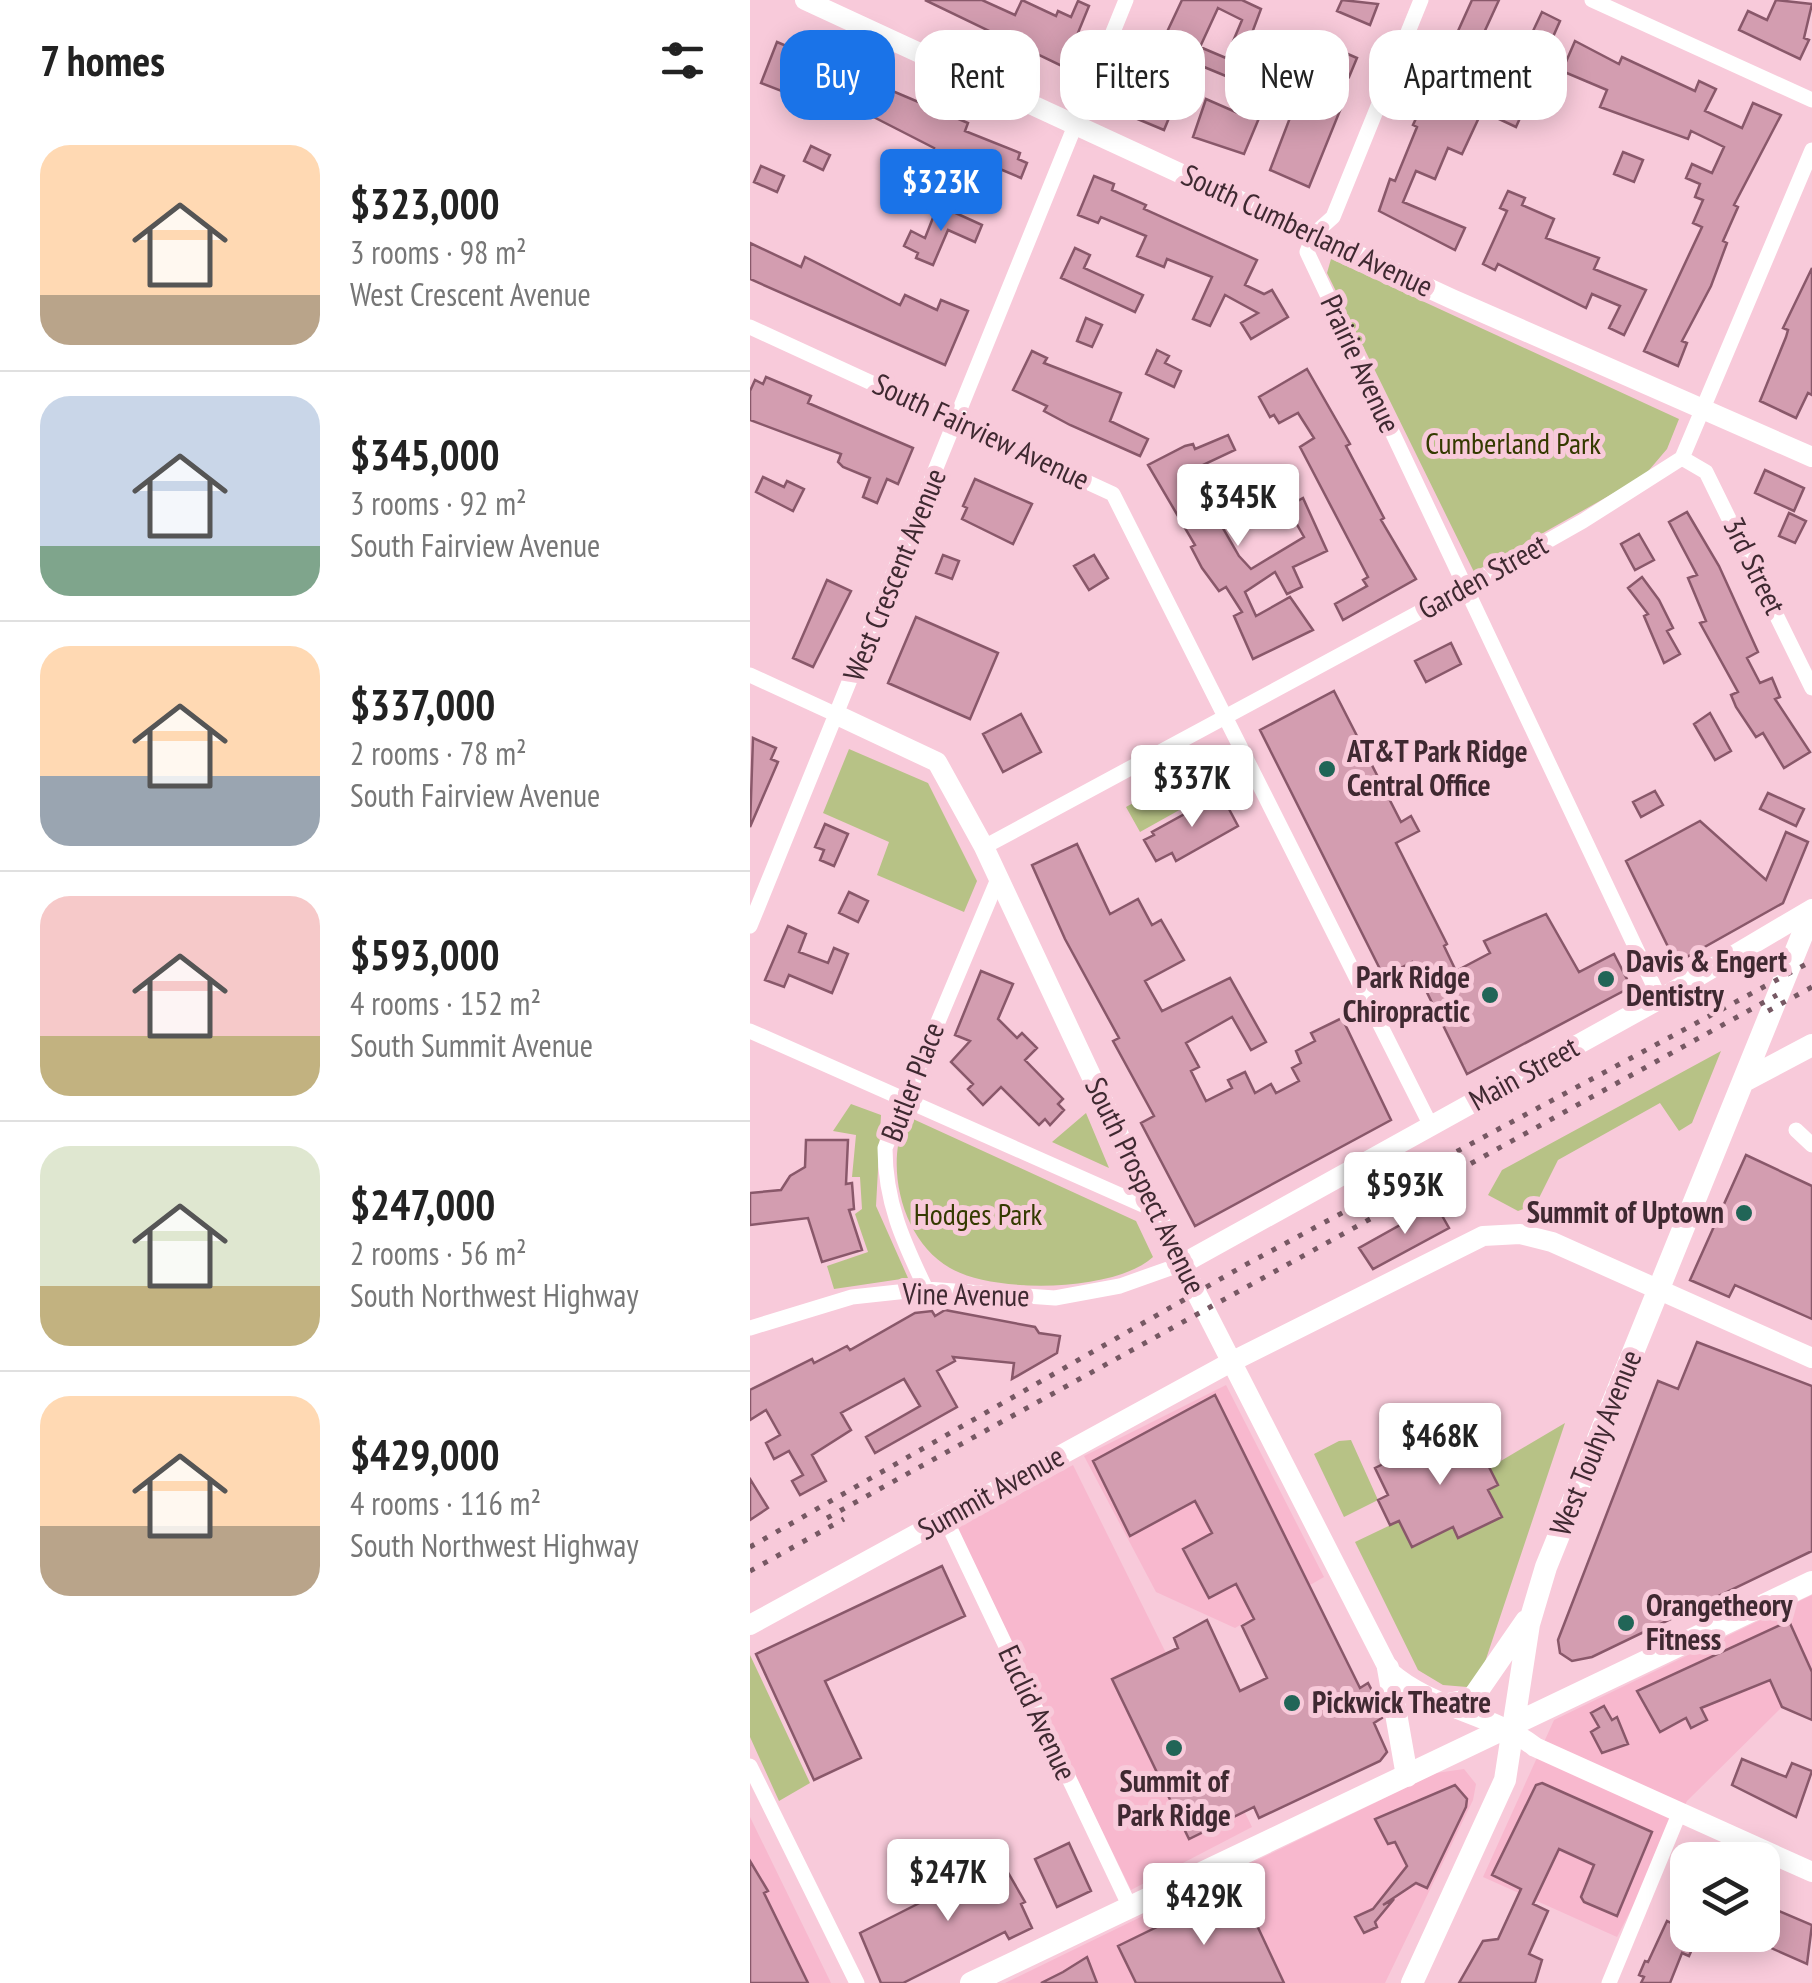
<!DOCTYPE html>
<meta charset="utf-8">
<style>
body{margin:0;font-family:"PT Sans Narrow",sans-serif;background:#f6f6f6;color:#222;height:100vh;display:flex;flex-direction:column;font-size:38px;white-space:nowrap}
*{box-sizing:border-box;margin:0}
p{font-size:32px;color:#767676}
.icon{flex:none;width:55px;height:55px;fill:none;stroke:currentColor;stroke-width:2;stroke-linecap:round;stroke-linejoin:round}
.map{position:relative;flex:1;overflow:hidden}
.drawer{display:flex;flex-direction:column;background:#fff;width:750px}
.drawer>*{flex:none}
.banner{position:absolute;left:30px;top:30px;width:880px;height:90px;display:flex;gap:20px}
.buttons{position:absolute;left:920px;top:1842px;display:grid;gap:20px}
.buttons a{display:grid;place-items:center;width:110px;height:110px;border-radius:20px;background:#fff;box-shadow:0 5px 25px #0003;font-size:50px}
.price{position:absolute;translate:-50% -85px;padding:0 22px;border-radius:10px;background:#fff;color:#222;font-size:32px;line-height:65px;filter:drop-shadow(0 2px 5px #0008)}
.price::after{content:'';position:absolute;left:50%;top:60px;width:30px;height:22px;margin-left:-15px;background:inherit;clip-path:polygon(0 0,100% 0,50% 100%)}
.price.active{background:#1a73e8;color:#fff}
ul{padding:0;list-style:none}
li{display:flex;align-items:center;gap:30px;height:250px;padding:0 40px}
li+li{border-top:2px solid #e0e0e0}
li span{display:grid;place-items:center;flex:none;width:280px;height:200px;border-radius:30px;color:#555}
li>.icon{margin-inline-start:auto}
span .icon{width:120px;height:120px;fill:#fffc;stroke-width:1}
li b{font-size:42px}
h2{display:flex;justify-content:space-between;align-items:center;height:120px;padding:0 40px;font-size:42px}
.tag{padding:0 35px;border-radius:30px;background:#fff;box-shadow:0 5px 25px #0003;font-size:35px;line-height:90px}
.tag.active{background:#1a73e8;color:#fff}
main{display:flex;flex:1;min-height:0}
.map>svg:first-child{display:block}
</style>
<main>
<section class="drawer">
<h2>7 homes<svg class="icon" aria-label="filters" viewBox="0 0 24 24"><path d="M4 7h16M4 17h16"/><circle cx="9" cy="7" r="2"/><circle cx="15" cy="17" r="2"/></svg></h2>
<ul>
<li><span style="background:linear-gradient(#ffd9b3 75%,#b9a48a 0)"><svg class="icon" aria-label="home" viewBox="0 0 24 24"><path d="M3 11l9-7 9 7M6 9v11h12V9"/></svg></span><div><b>$323,000</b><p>3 rooms · 98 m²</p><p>West Crescent Avenue</p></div></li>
<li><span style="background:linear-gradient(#c9d6e8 75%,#7fa58c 0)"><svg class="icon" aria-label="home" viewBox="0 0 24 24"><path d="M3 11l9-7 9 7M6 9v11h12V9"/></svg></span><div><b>$345,000</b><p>3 rooms · 92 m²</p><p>South Fairview Avenue</p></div></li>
<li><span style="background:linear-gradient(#ffd9b3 65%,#9aa5b1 0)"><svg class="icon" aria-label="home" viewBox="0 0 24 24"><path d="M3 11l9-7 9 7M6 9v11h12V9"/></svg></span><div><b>$337,000</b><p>2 rooms · 78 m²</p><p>South Fairview Avenue</p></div></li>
<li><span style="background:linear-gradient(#f6c9c9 70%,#c2b280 0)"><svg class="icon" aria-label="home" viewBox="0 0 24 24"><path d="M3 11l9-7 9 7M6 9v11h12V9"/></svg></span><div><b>$593,000</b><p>4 rooms · 152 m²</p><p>South Summit Avenue</p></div></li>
<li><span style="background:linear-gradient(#dfe7d0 70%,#c2b280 0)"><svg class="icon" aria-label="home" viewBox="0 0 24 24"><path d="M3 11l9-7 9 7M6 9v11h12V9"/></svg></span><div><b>$247,000</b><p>2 rooms · 56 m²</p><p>South Northwest Highway</p></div></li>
<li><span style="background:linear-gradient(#ffd9b3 65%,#b9a48a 0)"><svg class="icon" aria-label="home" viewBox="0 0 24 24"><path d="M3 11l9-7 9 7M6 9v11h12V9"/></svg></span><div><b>$429,000</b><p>4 rooms · 116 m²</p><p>South Northwest Highway</p></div></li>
</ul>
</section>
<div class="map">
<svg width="1062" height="1983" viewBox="0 0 1062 1983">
<rect width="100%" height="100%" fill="#f8cada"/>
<path fill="#f8b8ce" d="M476,1385l98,192 -89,51 -79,-36 -72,-136z
M323,1465l179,362 -121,63 -176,-361z
M1062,1595v125l-30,-13 -95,94 -70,136 -134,-60 71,-157z
M714,1769l12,15 -3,16 -88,183h-380l431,-210z
M0,1817l81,166h-81z"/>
<path fill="#b7c286" d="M581,259l348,160 -12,30 -23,27 -170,96 -147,-299z
M99,749l79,34 49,98 -13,31 -87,-37 12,-33 -66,-29z
M462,759l14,25 -86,48 -14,-25z
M971,1051l-29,72 -13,8 -19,-28 -102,57 -22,44 -18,7 -30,-16 14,-25z
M101,1104l30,11 -5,91 32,72 -74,11 -7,-23 41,-14 -13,-38 7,-5 -2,-32h-8l4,-42 -23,-4z
M336,1113l23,55 -57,-26z
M163,1119l223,102 17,36c-38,35 -159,37 -203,11 -46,-26 -65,-97 -46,-145z
M815,1423l-83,248 -15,16 -24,-2 -25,-15 -63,-128 44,-21 14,26 40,-20 6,11 42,-21 -13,-27 1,-22z
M601,1440l27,60 -34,17 -30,-63 25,-13z
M0,1655l60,128 -31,18 -29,-64z"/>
<path fill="#d39db0" stroke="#89586a" stroke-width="2.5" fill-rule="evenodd" d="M175,0h57l33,15 7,-15 34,16 2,-5 13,6 7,-16 11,5 -25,61z
M432,0h60l19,9 -21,56 101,43 -32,79 -39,-17 23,-60 -26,-11 -23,55 -51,-17 13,-38 32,14 12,-27 -58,-24 -28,68 -36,-15zM468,8l24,12 -16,38 -26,-11z
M592,0l36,4 -8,21 -33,-14z
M722,0h27l-23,50 -22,-10z
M1026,0l36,4 -8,34 5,2 -9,19 -61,-29 9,-19 19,9z
M792,12l18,9 -8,18 -19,-8z
M825,41l44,23 3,-7 73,34 4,-10 17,8 -11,22 37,17 11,-25 28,12 -47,90 4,2 -15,34 4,2 -16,43 -29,55 5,2 -9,23 -34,-15 58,-124 -9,-4 10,-23 -8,-3 5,-13 -14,-6 6,-14 20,9 12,-26 -33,-16 -3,8 -88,-32 7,-17 -45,-19z
M27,42l191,81 -3,8 55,22 -2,6 9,4 -6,15 -33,-14 -8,18 -24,-10 4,-9 -28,-11 2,-4 -80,-41 -1,4 -35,-15 -3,8 -54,-21z
M577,45l30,13 -8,19 -30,-13z
M693,75l81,34 -8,18 -34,-16 -20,43 -14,-6 -13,31 -19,-8 -13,31 62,26 -10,22 -76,-39 11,-32 5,2 22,-54 -4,-2 10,-22 6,2z
M61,146l19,9 -7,15 -19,-9z
M873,152l20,8 -9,22 -20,-8z
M11,166l23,10 -7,16 -23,-10z
M344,176l20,8 -2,6 34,15 -2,4 113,51 -12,25 19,9 8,-4 16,27 -37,22 -10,-16 17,-10 -33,-18 -15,31 -17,-7 19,-42 -45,-18 -3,8 -27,-11 9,-20 -45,-19 -3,6 -20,-8z
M758,191l17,7 -3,7 32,14 -8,19 53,20 -5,11 52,21 -22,45 -15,-7 11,-22 -28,-12 -6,14 -88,-44 -3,6 -12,-6 24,-53 -7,-3z
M188,205l44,20 -7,17 -27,-12 -15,35 -17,-7 2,-5 -14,-7 7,-15 14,7z
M0,243l51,24 4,-10 95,48 5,-10 32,15 4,-10 27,11 -23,54 -195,-86z
M325,248l15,7 -6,13 59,27 -8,17 -74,-34z
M1062,268v127l-4,-2 -12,25 -36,-17 26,-64 2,-7 -5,-2z
M336,318l16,7 -10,22 -15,-6z
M407,350l12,6 -4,7 16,8 -7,16 -28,-13z
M282,351l15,7 -3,5 77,30 -11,28 38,18 -8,17 -70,-31 -26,-14 3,-5 -34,-16z
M557,369l43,75 -4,2 38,72 -3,2 35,59 -73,41 -8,-16 32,-18 -4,-6 5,-3 -68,-130 14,-9 -16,-25 -19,10 -5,-8 -4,2 -11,-20z
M16,377l45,19 -3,7 105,45 -15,36 -11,-5 -10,24 -14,-6 7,-19 -27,-11 -5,-5 3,-8 -91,-34v-29l5,-11 8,4z
M478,435l7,15 -45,21 49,85 12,13 53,-32 -17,-30 16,-9 24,53 -34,16 9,20 -15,7 -12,-22 -30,20 11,24 34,-19 23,33 -60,29 -19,-43 8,-4 -16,-25 -7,4 -17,-23 -11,-21 4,-2 -47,-80 37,-19 8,-2 2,5z
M1015,470l39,18 -10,23 -39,-18z
M499,475l8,16 -15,8 -9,-15z
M13,477l21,10 3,-6 17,8 -11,22 -37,-19z
M225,479l57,25 -19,40 -51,-25 5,-11 -4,-2z
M937,512l32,54 39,86 -11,6 13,25 12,-5 8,19 -5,2 35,53 -26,16 -21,-35 -7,4 -20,-30 -5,-12 7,-3 -38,-69 6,-2 -18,-43 9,-3 -28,-53z
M1039,513l17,8 -11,22 -16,-7z
M889,534l15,26 -19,10 -14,-26z
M193,555l16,6 -7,18 -16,-6z
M344,555l14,23 -19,12 -15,-24z
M892,577l17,23 14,28 -6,3 13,23 -16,9 -20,-47 4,-2 -20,-26z
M77,580l24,11 -38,76 -20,-9z
M166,617l82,36 -28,66 -82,-36z
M701,643l10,21 -35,18 -11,-21z
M584,691l67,131 10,-6 8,15 -23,12 51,101 -3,2 12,25 34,-18 -6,-12 62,-27 33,58 35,-18 17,33 -164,87 -55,-112 -28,15 -124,-247z
M960,713l21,38 -16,9 -21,-36z
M271,714l20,38 -38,20 -20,-38z
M3,738l23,10 -5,11 7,3 -28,65z
M905,791l8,14 -22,12 -8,-15z
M1018,793l36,16 -8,17 -36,-17z
M471,794l17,32 -62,35 -4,-8 -16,8 -12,-21 10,-5 -2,-3z
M950,821l66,59 20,-48 22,10 -25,61 -107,60 -50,-102z
M75,824l23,10 -14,32 -14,-6 4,-10 -9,-3z
M327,844l33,70 28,-15 14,26 9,-5 23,40 -39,21 17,30 68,-33 36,64 -15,8 -19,-33 -46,26 13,24 -8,4 15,30 26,-13 -4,-8 17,-8 10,21 16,-9 5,9 23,-12 -7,-13 9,-5 -5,-12 19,-10 -4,-8 31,-15 49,102 -196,106 -54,-103 13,-7 -41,-75 6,-3 -54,-99 -33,-74z
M99,892l19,9 -10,21 -19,-9z
M38,926l18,8 -7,18 29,11 6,-15 14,6 -16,39 -43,-18 -5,12 -19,-7z
M231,971l32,13 -15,35 19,19 5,-5 15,15 -12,12 38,39 -5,5 6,6 -14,15 -5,-6 -6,6 -38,-38 -18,18 -15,-16 5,-5 -22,-22 19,-21 -15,-6z
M56,1140h42l-2,44 6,-1 2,26 -5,1 13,40 -40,12 -14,-44 -58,7v-32l31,-3 9,-14 15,-9z
M996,1155l66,31v133l-77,-34 -6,12 -39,-17z
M686,1205l13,23 -76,41 -14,-21z
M195,1310l90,17 4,6 21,3 -3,17 -45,26 2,-16 -61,-6 2,4 -18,10 20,36 -82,46 -9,-16 54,-31 -16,-27 -63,34 10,17 -39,25 14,26 -26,14 -8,-14 11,-6 -14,-24 -15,8 -8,-16 14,-8 -14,-25 -16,10v-30l62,-31 2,4 33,-17 3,4 65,-37 17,-2 3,5z
M947,1342l115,44v165l-220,106 -20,4 -12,-8 -2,-13 100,-259 20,8z
M465,1395l145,293 8,-5 11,21 3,14 -8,5 13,29 -7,9 -121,57 -5,-11 -65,32 -77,-160 66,-31 -4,-10 33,-18 33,71 27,-13 -25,-52 12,-7 -18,-35 -27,14 -26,-49 29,-16 -17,-32 -65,35 -37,-75z
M717,1423l31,62 -10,5 14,27 -44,21 -5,-11 -41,20 -13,-26 -9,4 -12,-25 10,-5 -13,-27z
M0,1479l18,29 -18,12z
M192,1566l23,50 -140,65 36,77 -47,22 -58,-126z
M1039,1621l23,51v48l-30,-13 -12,-27 -69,28 6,12 -16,8 -5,-10 -26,14 -23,-41z
M854,1706l8,14 5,-3 11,27 -26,9 -11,-21 8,-5 -8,-14z
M992,1759l44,18 6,-14 20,8 -16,46 -64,-32z
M792,1783l110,49 -35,84 -33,-14 -3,-5 13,-32 -35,-16 -26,55 15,7 -19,43 13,6 -7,23h-76l24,-42 15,-2 23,-50 -29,-14 44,-90z
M705,1785l12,14 -1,8 -39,81 -11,-5 -33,22 11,-6 -19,23 2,5 -13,6 -9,-16 18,-8 34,-43 -12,-24 -7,2 -13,-25z
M319,1843l22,48 -34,16 -22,-48z
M245,1850l30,52 -4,2 11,24 -23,11 -4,-7 -102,51h-22l-21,-50 117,-59 -5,-12z
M0,1861l18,30 -4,2 44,90h-58z
M489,1887l45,96h-148l-18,-37z
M938,1897v38h18l-7,14 -6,-2 -4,9 -7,-3 -12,30h-29l3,-6 -5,-2 6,-14 3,1 19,-41 8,4z
M1012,1904l50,21 -5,39 -45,-20z
M337,1957l10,26h-56l22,-11z"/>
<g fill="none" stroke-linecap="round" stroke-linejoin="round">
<path stroke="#fff" stroke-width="15" d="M671,0l-88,217 -19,17 -7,18 353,747
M842,0l220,100
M0,327l363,167 318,632
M932,458l24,14 106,216
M0,675l87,40
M234,847l482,-260 117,-66 99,-63 130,-308
M0,926l376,-926
M0,1031l404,179
M1046,1130l16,15
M176,1289c-23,-48 -41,-87 -41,-141l113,-269
M0,1328l102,-31 74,-8 129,9 65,-12 62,-22
M195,1518l185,389
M0,1766l107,217
M859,1983l70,-169"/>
<path stroke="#fff" stroke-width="20" d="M55,0l647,299 360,158
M87,715l100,47 47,85 170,363 236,462c42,37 101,41 145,75l277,125
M432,1264l478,-265 152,-90
M0,1625l483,-264 250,-125 37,-2 32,8 260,116"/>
<path stroke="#fff" stroke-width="22" d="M996,1080l66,-35
M638,1668l19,108
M699,1704l23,-5 54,-78
M221,1983l841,-401
M662,1983l93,-203 24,-156 17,-57 266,-656"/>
<path stroke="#765863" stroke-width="5" stroke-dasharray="5 10" stroke-linecap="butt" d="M1018,1011l44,-24
M77,1518l950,-523
M0,1547l495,-282 567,-304
M0,1571l94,-52"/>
</g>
<g fill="#216557" stroke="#f8cada" stroke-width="4">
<circle cx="577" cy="769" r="10"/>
<circle cx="856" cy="979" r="10"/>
<circle cx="740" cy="995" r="10"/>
<circle cx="994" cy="1213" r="10"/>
<circle cx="876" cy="1623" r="10"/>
<circle cx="542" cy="1703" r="10"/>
<circle cx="424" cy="1748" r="10"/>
</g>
<g text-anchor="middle" stroke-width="10" stroke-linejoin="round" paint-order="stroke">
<g font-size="30" fill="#3f2931" stroke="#f8cada">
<text transform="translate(557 231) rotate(25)" y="10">South Cumberland Avenue</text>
<text transform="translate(610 364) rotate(65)" y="10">Prairie Avenue</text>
<text transform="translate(231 432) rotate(25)" y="10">South Fairview Avenue</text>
<text transform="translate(1004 566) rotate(64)" y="10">3rd Street</text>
<text transform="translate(145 575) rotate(-68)" y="10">West Crescent Avenue</text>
<text transform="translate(733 577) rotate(-29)" y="10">Garden Street</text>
<text transform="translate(774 1074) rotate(-29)" y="10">Main Street</text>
<text transform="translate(163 1082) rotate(-69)" y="10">Butler Place</text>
<text transform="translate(395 1186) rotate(64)" y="10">South Prospect Avenue</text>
<text transform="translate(216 1295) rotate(1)" y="10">Vine Avenue</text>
<text transform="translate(846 1443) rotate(-68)" y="10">West Touhy Avenue</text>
<text transform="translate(241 1493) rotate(-29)" y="10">Summit Avenue</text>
<text transform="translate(287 1713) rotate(65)" y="10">Euclid Avenue</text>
</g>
<g font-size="30" fill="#343a00" stroke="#f8cada">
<text x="763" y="454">Cumberland Park</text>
<text x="228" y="1225">Hodges Park</text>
</g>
<g font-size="30" font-weight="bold" fill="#3f2931" stroke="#f8cada" text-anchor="start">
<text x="597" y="762">AT&amp;T Park Ridge<tspan x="597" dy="34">Central Office</tspan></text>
<text x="876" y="972">Davis &amp; Engert<tspan x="876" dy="34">Dentistry</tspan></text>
<text x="720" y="988" text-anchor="end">Park Ridge<tspan x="720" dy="34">Chiropractic</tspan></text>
<text x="974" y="1223" text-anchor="end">Summit of Uptown</text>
<text x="896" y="1616">Orangetheory<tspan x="896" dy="34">Fitness</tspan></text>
<text x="562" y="1713">Pickwick Theatre</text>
<text x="424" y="1792" text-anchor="middle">Summit of<tspan x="424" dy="34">Park Ridge</tspan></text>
</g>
</g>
</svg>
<div class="buttons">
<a><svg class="icon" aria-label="layers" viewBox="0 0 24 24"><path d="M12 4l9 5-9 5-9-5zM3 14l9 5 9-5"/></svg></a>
</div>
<b class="price active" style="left:191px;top:234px">$323K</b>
<b class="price" style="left:488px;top:549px">$345K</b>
<b class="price" style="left:442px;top:830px">$337K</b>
<b class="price" style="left:655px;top:1237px">$593K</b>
<b class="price" style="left:690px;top:1488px">$468K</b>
<b class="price" style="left:198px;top:1924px">$247K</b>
<b class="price" style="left:454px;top:1948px">$429K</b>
<div class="banner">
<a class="tag active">Buy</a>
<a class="tag">Rent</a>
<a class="tag">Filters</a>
<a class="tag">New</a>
<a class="tag">Apartment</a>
</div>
</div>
</main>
